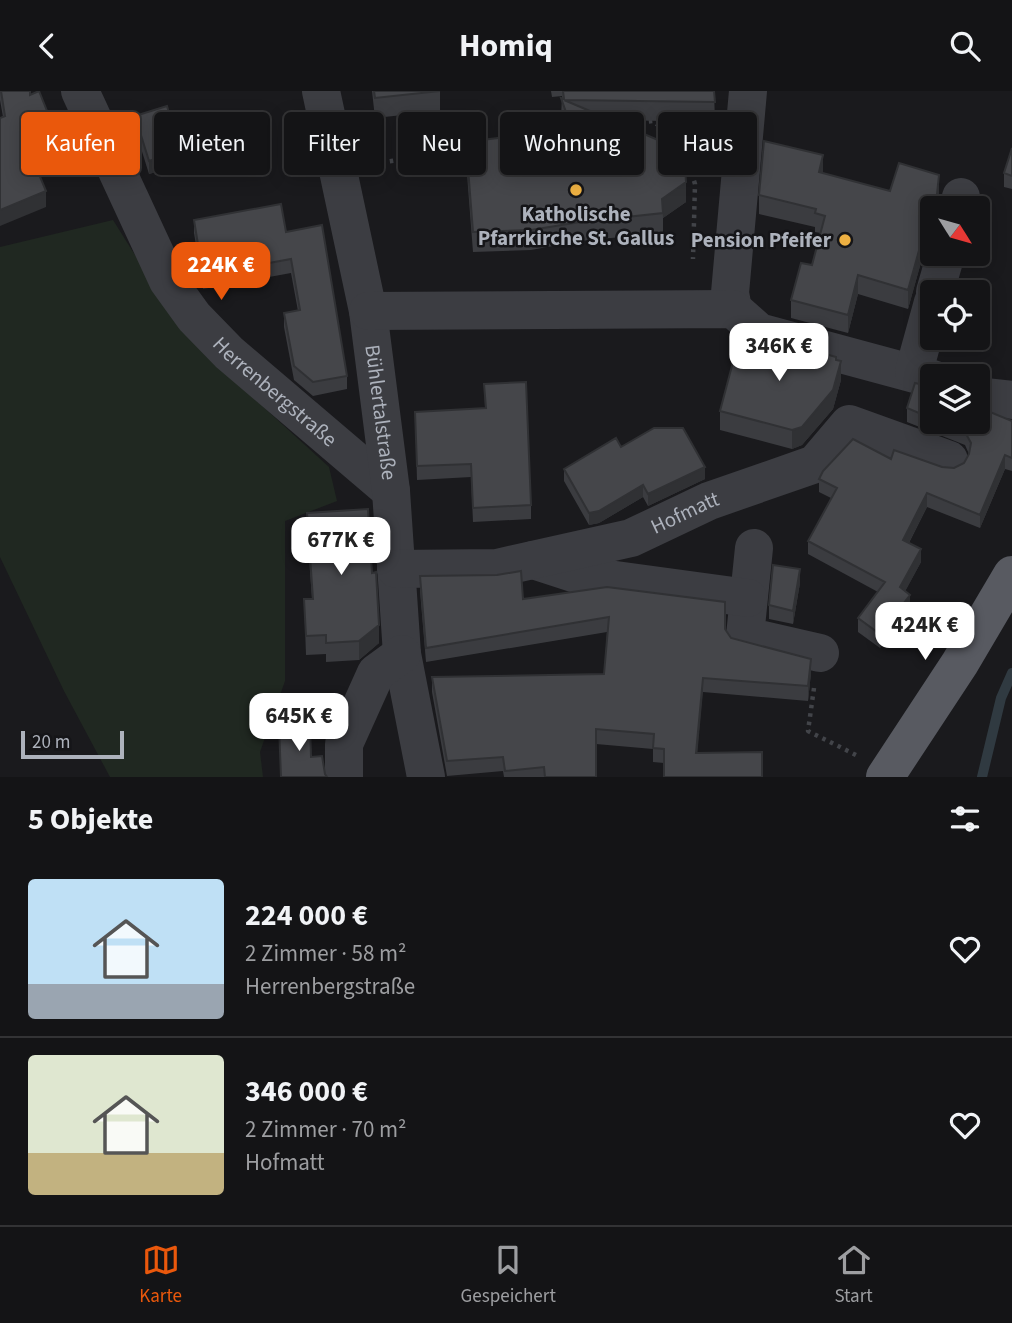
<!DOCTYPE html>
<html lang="de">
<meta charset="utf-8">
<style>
body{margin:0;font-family:"Source Sans 3",sans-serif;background:#212123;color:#f1f3f6;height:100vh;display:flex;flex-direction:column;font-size:26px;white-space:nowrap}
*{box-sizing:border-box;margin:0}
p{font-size:23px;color:#9d9ea1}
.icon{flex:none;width:38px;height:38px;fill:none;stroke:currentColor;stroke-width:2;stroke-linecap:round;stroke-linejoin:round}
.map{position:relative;height:686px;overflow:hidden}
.details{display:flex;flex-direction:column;background:#141416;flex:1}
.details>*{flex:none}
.top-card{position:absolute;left:21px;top:21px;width:971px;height:63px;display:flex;gap:14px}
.needle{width:46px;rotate:127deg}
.buttons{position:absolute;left:920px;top:105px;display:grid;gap:14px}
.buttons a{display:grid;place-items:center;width:70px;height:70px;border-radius:7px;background:#141416;box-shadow:0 4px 18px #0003,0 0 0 2px #333335;font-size:35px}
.scale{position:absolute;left:21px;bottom:18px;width:103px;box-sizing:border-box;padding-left:7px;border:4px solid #adb2bc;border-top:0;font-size:19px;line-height:24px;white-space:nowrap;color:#adb2bc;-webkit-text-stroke:5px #151518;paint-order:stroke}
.price{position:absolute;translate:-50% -60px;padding:0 16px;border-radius:14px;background:#fff;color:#222;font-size:23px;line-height:46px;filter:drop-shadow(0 2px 4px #0008)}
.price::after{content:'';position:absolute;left:50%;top:42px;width:21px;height:16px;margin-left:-10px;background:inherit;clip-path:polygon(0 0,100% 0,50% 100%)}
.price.on{background:#ea580c;color:#fff}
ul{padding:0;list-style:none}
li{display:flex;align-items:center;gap:21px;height:175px;padding:0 28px}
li+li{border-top:2px solid #333335}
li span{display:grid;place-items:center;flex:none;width:196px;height:140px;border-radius:7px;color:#555}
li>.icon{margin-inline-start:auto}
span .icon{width:84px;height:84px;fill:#fffc;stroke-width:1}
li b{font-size:30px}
h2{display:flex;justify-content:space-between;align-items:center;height:84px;padding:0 28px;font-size:30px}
.tag{padding:0 24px;border-radius:7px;background:#141416;box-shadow:0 4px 18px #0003,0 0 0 2px #333335;font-size:24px;line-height:63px}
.tag.on{background:#ea580c;color:#fff}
header{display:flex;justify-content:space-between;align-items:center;height:91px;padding:0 28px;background:#141416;font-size:32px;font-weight:700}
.dock{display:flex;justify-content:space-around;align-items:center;height:98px;border-top:2px solid #333335;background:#141416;font-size:19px;color:#9d9ea1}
.dock a{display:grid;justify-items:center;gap:4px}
.dock .on{color:#ea580c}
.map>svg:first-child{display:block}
</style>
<header><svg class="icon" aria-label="back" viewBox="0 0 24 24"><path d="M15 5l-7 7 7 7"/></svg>Homiq<svg class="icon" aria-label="search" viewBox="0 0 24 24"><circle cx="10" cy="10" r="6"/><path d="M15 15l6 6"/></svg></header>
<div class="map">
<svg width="1012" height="686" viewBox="0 0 1012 686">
<rect width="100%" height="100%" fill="#1a1a1d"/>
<path fill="#202821" d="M113,129l47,75 52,65 117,107 8,34 -52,20v160l-25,71 3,25h-153l-46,-86 -64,-134v-310z"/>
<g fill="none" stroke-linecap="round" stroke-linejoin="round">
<path stroke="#303a41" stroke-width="10" d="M982,686l19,-79 11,-25"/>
<path stroke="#424449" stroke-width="4.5" stroke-dasharray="3.5 5" stroke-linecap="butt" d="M615,34l38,-4 10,8 4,17
M681,70l8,4 6,19 -2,75
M373,73l99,-16
M814,597l-6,43 50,25"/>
<g stroke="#3c3d42" stroke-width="38">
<path id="s1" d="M80,0l88,190 26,36 35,36 162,138"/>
<path id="s2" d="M321,0l47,220 23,180 11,163 24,123"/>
<path d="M958,117l3,-11"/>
<path d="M935,201l11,-38"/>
<path d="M733,218l-3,-16 18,-202"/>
<path d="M368,220l365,-2 26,23 174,47"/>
<path d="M914,280l19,-69"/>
<path d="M978,305l34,4"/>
<path d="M754,457l-9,88 75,17"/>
<path d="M533,469l46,15 169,23"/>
<path id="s3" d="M396,478l101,-1 134,-30 78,-37 106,-37 34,-40 100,36"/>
<path d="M344,686v-33l32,-71 26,-19"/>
</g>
<path stroke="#585a61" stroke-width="38" d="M885,686l75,-114 52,-88"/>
</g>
<path fill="#3b3c40" d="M0,0h30v4l23,47 -24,10 17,55 -43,-90 -3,-17z
M372,0h68v20l-65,7z
M551,0h163l1,31 -103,-2 74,82 -23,16v15l-83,8 -49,9 -58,2 -7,-91v-19l99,-12 -4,-12 1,-22 -10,1z
M135,25l45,49 -31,9 -14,-45z
M1012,57v41l-8,-2v-14z
M823,82l67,18 49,2v5l3,10h-9v29l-3,2 -5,9 -17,61 -50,-15 -10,39 -57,-15v-18l21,-35 9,-32 -6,-1v-5l-56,-13v-19z
M194,129l92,12 61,144v13l-34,7 -19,-16 -10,-53v-14l14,-2 -7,-38 -88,16 -9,-56z
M836,269l5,20 -8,29 -31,36 -10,4 -72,-19v-19l21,-48z
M484,293l47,121v14l-58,3 -2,-45 -54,3 -2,-68 70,-4z
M933,296v35l79,-1v50l-7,-2 -25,59 -53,-21 -18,36 12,19 -16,29 5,17 -30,40 -22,-16v-14l20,-26 -70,-38v-13l23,-43 -12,-6v-13l72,-20 51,8 12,1 10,-5 5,-9 -4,-9 -58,-23v-14z
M621,356l84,32 -57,27 -5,-9 -44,26 -10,2 -25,-44v-12z
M307,422l65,60 7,70 -20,17 -33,2v-8l-20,1 -2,-56h8l-5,-68z
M420,485l103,23 202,30 6,9 80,35 -3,28 -105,-9 -39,71 -11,-1v-13l-57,-5v33h-92l-1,-6 -56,5 -15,-84v-15l172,-3 3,-42 -181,30 -6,-71z
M800,492l-7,41 -24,-5v-14z"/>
<path fill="#303134" d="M53,35v16l-29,13v-17z
M180,60v14l-31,9v-13z
M823,64v19l-4,-2z
M939,84v18l-2,15v-14z
M686,91v20l-23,16 -1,-19z
M46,100v16l-46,19v-16z
M933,128v18l-3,2 -5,9 -17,61v-19l17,-61 5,-9z
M858,184v19l-10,39v-18z
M841,270v19l-8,29 -31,36 -10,4v-19z
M1005,364v14l-25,59v-13z
M705,376v12l-57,27v-12z
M643,394v12l-44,26 -10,2v-12z
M927,402v14l-24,47v-14z
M921,458v13l-21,39v-14z
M800,478v14l-7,41v-13z
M910,504v13l-30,40v-14z
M379,534v18l-20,17v-19z
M811,568v14l-3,28v-15z
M703,587v14l-7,76v-15z"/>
<path fill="#45464a" stroke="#303134" stroke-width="2" d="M1,0h29v4l9,-4 14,35 -29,12 22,53 -46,19v-92l5,-2z
M374,0h66l-65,7z
M563,0h151l1,11 -151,-2 120,51 2,31 -24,17 1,14 -83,9 -49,8 -58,2 -7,-90 106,-13 -11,-31 3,1z
M167,15l13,45 -31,10 -14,-45z
M764,50l59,14 -4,17 71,19 9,-28 40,12 -2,19 5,11 -1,3h-8v11l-3,1 -5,9 -17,61 -50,-15 -10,40 -57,-15 10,-37 11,2 13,-49 -10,-3 1,-4 -57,-14z
M1012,57v28l-8,-3z
M281,113l5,28 36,-7 25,151 -34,6 -19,-16 -10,-53 16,-3 -9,-51 -88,16 -9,-55z
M749,241l87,25v3l5,1 -8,29 -31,37 -10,3 -72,-19 13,-49 8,1z
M526,291l5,123 -58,3 -2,-44 -54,2 -2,-54 71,-4 -2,-24z
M915,292l18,4v32l-26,-11z
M978,316l34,14v37l-7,-3 -25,60 -53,-22 -24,47 18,9 -21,38 10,8 -30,39 -22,-16 27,-36 -77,-41 29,-53 -18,-9 4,-8 30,-32 38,20 3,-9 48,17 12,1 10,-5 5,-9 2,-11 -6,-11 -25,-10h38z
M654,337h29l22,39 -57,27 -5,-9 -44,26 -10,2 -25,-44 52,-31 5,9z
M368,418l4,64 4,-1 3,53 -20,16 -33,2v-8l-20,1 -2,-37h9l-6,-86z
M773,474l27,4 -7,42 -24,-6z
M521,480l2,28 84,-12 118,15v27l6,9 80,21 -3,27 -105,-8 -7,75 66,-1v25h-98v-28l-11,-1 1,-14 -58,-5v48h-51l-1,-10 -39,4 -2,-14 -56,4 -15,-84 172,-3 5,-57 -183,31 -6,-72 77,-1z
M310,634l1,32 11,-1 3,18 2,3h-46l-2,-51z"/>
<g fill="#edb042" stroke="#151518" stroke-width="2.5">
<circle cx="576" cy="99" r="7"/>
<circle cx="845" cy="149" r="7"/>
</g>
<g text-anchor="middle" stroke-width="5" stroke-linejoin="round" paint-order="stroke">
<g font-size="21" font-weight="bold" fill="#adb2bc" stroke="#151518">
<text x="576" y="130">Katholische<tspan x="576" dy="24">Pfarrkirche St. Gallus</tspan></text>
<text x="831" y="156" text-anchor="end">Pension Pfeifer</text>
</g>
<g font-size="21" fill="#adb2bc" stroke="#151518">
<text dy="7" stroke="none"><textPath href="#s1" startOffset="364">Herrenbergstraße</textPath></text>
<text dy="7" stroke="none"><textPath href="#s2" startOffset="327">Bühlertalstraße</textPath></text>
<text dy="7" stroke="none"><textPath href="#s3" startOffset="298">Hofmatt</textPath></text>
</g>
</g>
</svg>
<div class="buttons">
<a><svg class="needle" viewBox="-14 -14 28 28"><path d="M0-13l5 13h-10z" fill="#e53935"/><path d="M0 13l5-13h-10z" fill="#9d9ea1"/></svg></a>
<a><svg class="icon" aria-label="locate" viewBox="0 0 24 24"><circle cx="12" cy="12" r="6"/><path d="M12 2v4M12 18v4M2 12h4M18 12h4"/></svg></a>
<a><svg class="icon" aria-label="layers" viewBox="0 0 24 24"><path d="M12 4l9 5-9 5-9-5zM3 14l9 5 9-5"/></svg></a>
</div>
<div class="scale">20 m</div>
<b class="price on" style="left:221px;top:211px">224K €</b>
<b class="price" style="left:779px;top:292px">346K €</b>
<b class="price" style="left:341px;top:486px">677K €</b>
<b class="price" style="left:925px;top:571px">424K €</b>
<b class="price" style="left:299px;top:662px">645K €</b>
<div class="top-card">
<a class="tag on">Kaufen</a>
<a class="tag">Mieten</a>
<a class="tag">Filter</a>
<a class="tag">Neu</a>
<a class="tag">Wohnung</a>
<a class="tag">Haus</a>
</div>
</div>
<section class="details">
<h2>5 Objekte<svg class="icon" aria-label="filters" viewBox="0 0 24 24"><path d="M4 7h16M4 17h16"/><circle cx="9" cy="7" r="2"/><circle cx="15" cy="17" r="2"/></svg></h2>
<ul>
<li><span style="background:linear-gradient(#bfe0f5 75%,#9aa5b1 0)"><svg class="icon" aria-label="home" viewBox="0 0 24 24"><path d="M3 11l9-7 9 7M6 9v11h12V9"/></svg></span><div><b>224 000 €</b><p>2 Zimmer · 58 m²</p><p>Herrenbergstraße</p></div><svg class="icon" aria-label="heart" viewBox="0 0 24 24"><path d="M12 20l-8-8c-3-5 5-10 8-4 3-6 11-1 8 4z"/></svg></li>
<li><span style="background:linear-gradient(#dfe7d0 70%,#c2b280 0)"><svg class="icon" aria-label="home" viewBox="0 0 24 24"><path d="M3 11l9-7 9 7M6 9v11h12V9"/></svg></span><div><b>346 000 €</b><p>2 Zimmer · 70 m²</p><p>Hofmatt</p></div><svg class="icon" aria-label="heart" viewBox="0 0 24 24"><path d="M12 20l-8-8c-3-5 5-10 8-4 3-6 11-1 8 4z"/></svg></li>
</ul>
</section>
<nav class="dock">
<a class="on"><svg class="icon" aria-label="map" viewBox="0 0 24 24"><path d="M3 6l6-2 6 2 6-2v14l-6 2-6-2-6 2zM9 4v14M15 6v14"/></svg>Karte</a>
<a><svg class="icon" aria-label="saved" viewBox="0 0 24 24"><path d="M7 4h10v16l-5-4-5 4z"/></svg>Gespeichert</a>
<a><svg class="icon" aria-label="home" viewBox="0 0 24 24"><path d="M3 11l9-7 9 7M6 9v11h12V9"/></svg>Start</a>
</nav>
